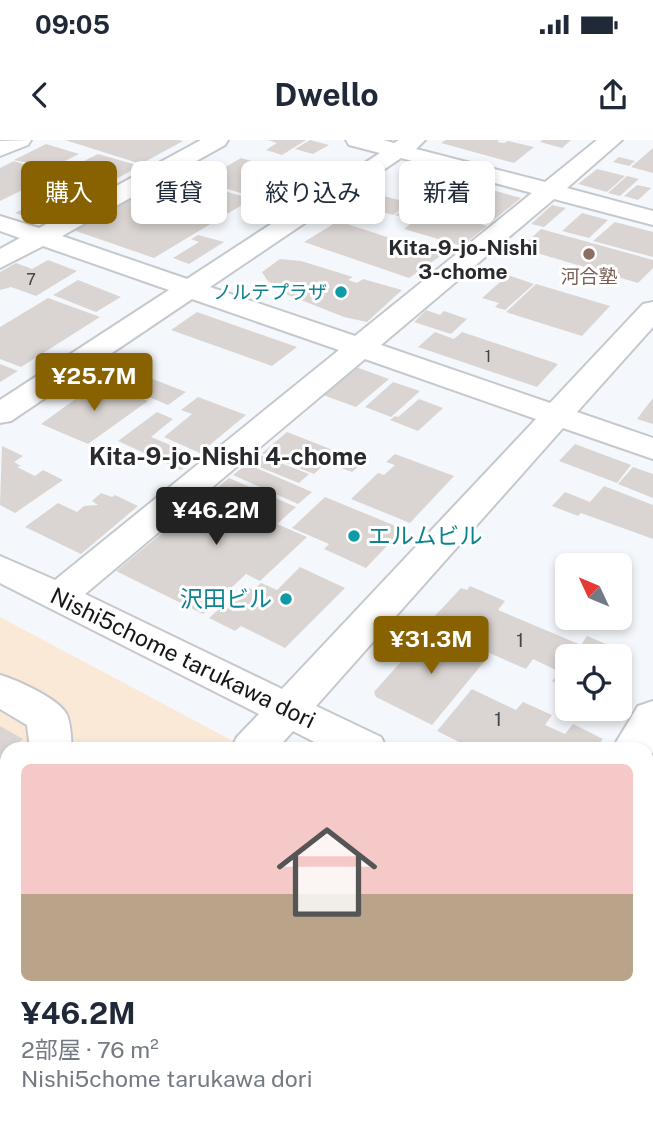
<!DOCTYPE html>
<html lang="ja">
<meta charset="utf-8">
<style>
body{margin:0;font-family:"Public Sans","Noto Sans JP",sans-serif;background:#f2f2f3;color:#1f2937;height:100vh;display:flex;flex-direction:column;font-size:26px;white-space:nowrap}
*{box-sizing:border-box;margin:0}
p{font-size:23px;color:#747a83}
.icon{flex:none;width:38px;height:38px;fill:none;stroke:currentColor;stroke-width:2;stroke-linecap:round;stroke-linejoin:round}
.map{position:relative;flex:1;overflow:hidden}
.panel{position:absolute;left:0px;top:602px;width:654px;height:387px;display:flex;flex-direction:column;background:#fff;border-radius:21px 21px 0 0;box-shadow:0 4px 10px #0003}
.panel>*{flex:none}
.guide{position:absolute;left:21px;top:21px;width:612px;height:63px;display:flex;gap:14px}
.needle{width:46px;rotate:314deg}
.fabs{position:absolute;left:555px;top:413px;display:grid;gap:14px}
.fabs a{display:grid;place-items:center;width:77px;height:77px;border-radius:10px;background:#fff;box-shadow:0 4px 10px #0003;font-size:35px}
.price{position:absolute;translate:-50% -60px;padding:0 16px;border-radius:7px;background:#886200;color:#fff;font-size:23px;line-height:46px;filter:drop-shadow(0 2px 4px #0008)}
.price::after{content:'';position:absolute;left:50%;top:42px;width:21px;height:16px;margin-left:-10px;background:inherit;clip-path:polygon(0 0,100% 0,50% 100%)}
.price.selected{background:#222;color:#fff}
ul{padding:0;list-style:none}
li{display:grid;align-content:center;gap:14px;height:371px;padding:0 21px}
li span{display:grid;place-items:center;height:217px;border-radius:10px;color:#555}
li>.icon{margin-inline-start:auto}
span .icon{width:126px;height:126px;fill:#fffc;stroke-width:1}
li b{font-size:30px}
.chip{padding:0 24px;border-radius:10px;background:#fff;box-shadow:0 4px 10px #0003;font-size:24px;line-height:63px}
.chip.selected{background:#886200;color:#fff}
.status{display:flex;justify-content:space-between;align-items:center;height:49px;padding:0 35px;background:#fff;direction:ltr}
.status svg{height:19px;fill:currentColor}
header{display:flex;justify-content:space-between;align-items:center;height:91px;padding:0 21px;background:#fff;font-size:32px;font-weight:700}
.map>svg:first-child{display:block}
</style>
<div class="status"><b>09:05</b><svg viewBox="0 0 49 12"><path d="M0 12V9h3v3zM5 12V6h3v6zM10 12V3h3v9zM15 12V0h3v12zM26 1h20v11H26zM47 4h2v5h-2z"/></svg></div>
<header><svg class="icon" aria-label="back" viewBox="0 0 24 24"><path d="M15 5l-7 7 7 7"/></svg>Dwello<svg class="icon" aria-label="share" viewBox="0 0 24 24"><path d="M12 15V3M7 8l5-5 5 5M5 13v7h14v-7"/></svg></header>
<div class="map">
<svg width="653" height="988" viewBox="0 0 653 988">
<rect width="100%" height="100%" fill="#f4f7fb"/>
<path fill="#fbe9d8" d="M0,477l248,132h-241v373h431l-4,6h-434z"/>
<path fill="#dad5d2" d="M65,0h113l5,1 -42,23z
M306,0l-24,15 -16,-5 11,-7 -9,-3z
M310,0l19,5 -16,9 -18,-5z
M446,0h53l-2,2 7,1 4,-2 26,6 -20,16 -73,-20z
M542,0h29l-9,8 -22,-6z
M46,4l33,10 -28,14 -37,-8z
M653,8v25l-22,-6z
M98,14l42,12 -37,20 -36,-11 11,-6 -6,-2z
M619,17l16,4 -6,5 -16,-4z
M241,18l78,22 -39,25 -105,-32 9,-5 26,8z
M14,21l16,5 25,8 -55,27v-33z
M597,29l28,7 -18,16 -29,-8z
M172,36l80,23 -98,59 -81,-28z
M627,36l12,3 -19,17 -12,-3z
M449,38l72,20 -30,24 -49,-10 18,-13 -11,-3 -17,12 -18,-5z
M73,43l30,9 -58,31 -30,-10 18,-9 7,2 18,-9 -4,-6z
M637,45l14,3 -13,12 -14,-4z
M369,52l41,11 -17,12 -42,-12z
M552,65l14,3 -22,19 -13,-3z
M406,68l15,4 -11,8 -15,-5z
M441,73l46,13 -25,20 -58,-17 19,-15 12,3z
M582,73l26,7 -19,18 -27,-7z
M338,81l104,34 -33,23 -105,-36z
M615,82l38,10v25l-60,-16z
M541,89l112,31v8l-15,15 -118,-35z
M198,95l26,7 -35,22 -16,-6 26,-16 -8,-3z
M280,119l21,2 52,16 -5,3 9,3 6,-4 39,11 -35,32 -23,-5 -61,-24 -16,-13 -5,-8z
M48,120l29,11 -41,25 -25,-9 -11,3v-18l16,-9 16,6z
M508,135l26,9 -29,26 -10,-3 4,-4 -17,-5z
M78,140l43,17 -25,15 -43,-17z
M536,144l74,22 -28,30 -76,-24z
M48,158l52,19 -79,50 -21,-8v-32z
M426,170l14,5 4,-4 23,8 -16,15 -37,-12z
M197,172l100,35 -25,19 -101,-36z
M435,192l19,7 8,-7 96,32 -21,23 -119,-40z
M0,224l18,7 -18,11z
M353,226l36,13 -33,28 -36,-13z
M145,236l41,16 -18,13 -40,-17z
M99,242l49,19 -60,43 -47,-20z
M393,242l27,9 -29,26 -26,-10z
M198,257l48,18 -46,38 -36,-16 28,-23 -11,-4z
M653,258v26l-16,-5z
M419,259l24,9 -25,23 -28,-11 5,-4 3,1z
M157,272l16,7 -22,18 48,20 -18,13 -63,-29z
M287,292l51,20 -24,22 -52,-21z
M575,304l56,21 -14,18 -58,-22z
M2,306l21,10 -9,6 7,4 -4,1 18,9 8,-6 20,10 -48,33 -15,-8z
M348,309l21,8 -17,15 -21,-8z
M395,314l59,22 -44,47 -59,-24 27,-26 6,2 11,-10 -9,-3z
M260,315l49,19 -10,9 -49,-20z
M247,324l65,28 -14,12 -65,-29z
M633,327l20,7v24l-35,-14z
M229,338l67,29 -19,17 30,13 -47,44 -14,-7 -43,40 -87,-43z
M604,346l49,19v34l-72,-26 -3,3 -26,-10 13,-14 25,10z
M101,353l11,4 3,-2 23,11 -57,48 -56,-27 33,-24 19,9 7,-6 14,-1 -6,-4z
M325,357l78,32 -37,39 -42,-19 5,-5 -37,-16z
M300,427l45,21 -60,60 -44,-22 -6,5 -26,-13 11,-10 6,2 23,-22 4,2 8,-7 16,7z
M470,446l35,15 -7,9 83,35 6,-9 45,19 -12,19v-18h-53v27l-2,3 -13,-5 8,-9 -27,-13 -7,10 -48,-21 3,-3 -46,-20 4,-4 -6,-3 28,-30 6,2z
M431,488l43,18 -2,3 16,8 -56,68 -56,-28 -2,-5z
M472,549l44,21 7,-8 29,13 -7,10 20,9 8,-10 30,15 -8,10h-122l-36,-18z
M0,586l23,13 -12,10h-4v4l-7,6z
M651,821l2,98 -5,12v-103z
M653,932v35l-5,-4v-19z
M648,974l5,3v11h-48l3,-6h40z
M28,982h267l-5,6h-267z"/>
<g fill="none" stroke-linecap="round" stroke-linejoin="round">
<defs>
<path id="minor" d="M31,0l-3,5 -28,11v-15z
M201,0h27l-3,5 -163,91 125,43 193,-126 -31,-8 -3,-5h37l11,3 5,-3h26l-9,9 129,33 52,-42h25l-55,48 86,23v14l-99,-26 -173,146 169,58 93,-99 10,-2v25l-76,85 76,26v21l-90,-31 -247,278 65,31 6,12h-59l-35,-18 -16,18h-46l6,-12 22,-23 -259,-131v-27l55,24 284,-230 -147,-51 -181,122 -11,2v-23l169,-110 -126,-44 -43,22v-19l20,-11 -20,-7v-15l39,12zM401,18l131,35 -177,143 -145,-49zM365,219l171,60 -254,270 -197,-95z
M0,535c17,5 60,24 67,40 4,10 4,23 5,34h-42l-3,-24 -27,-16z
M653,561v51l-5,9v-12h-36l26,-43z
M7,623v39l-7,2v-39z
M0,671l7,3v40l-7,-3z
M648,735l5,2v43l-5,-2z
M0,765l7,2v43l-7,-2z
M7,841v52l-7,3v-52z"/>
</defs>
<use href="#minor" stroke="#c5c8cc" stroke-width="4"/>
<use href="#minor" fill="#fff" fill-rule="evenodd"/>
</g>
<circle fill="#8d6e63" stroke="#fff" stroke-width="2.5" cx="589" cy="114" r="7"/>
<g fill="#0f9aa8" stroke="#fff" stroke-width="2.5">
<circle cx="341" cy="152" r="7"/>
<circle cx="354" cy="396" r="7"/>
<circle cx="286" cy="459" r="7"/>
</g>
<g text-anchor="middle" stroke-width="6" stroke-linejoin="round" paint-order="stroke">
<g font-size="16" fill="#464646">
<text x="31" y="145">7</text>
<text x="488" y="222">1</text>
</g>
<g font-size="19" fill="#785e54" stroke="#fff">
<text x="589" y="143">河合塾</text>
</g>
<g font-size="19" fill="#0d838f" stroke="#fff" text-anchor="end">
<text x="327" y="159">ノルテプラザ</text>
</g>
<g font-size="19" fill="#464646">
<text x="520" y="507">1</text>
<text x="498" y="586">1</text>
</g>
<g font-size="21" font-weight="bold" fill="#282a2d" stroke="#fff">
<text x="463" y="115">Kita-9-jo-Nishi<tspan x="463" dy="24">3-chome</tspan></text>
</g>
<g font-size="23" fill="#0d838f" stroke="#fff" text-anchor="start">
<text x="368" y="404">エルムビル</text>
<text x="272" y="467" text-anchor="end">沢田ビル</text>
</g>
<g font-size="23" fill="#151617" stroke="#fff">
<text transform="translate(183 518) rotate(26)" y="8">Nishi5chome tarukawa dori</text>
</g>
<g font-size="24" font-weight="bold" fill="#282a2d" stroke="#fff">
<text x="228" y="325">Kita-9-jo-Nishi 4-chome</text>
</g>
</g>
</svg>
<div class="fabs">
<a><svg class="needle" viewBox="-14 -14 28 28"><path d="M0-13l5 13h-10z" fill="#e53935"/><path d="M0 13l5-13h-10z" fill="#747a83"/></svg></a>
<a><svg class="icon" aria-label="locate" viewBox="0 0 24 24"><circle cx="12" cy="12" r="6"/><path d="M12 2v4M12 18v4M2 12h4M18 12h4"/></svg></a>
</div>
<b class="price" style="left:94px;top:273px">¥25.7M</b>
<b class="price selected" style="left:216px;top:407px">¥46.2M</b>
<b class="price" style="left:431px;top:536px">¥31.3M</b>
<div class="guide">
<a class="chip selected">購入</a>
<a class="chip">賃貸</a>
<a class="chip">絞り込み</a>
<a class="chip">新着</a>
</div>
<section class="panel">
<ul>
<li><span style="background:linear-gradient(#f6c9c9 60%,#b9a48a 0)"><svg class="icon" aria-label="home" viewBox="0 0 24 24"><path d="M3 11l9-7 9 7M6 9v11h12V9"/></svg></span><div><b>¥46.2M</b><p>2部屋 · 76 m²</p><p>Nishi5chome tarukawa dori</p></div></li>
</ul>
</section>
</div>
